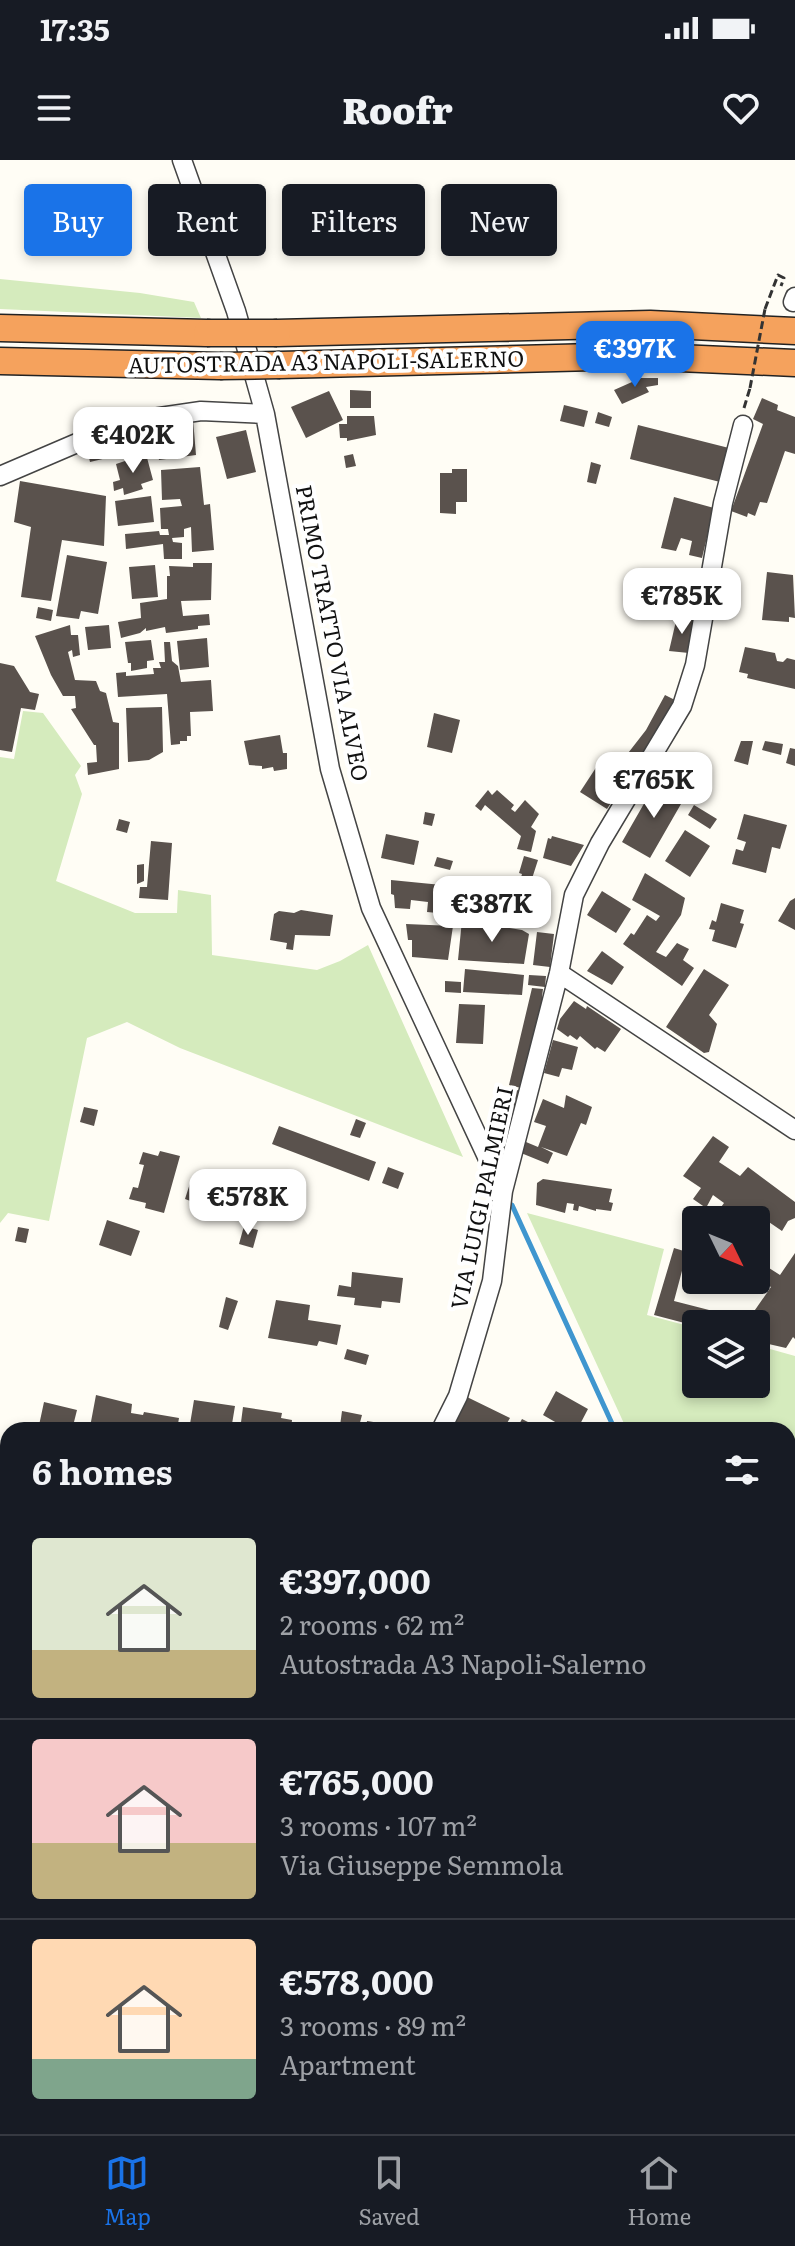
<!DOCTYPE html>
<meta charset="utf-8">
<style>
body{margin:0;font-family:Literata,serif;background:#20242c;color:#f1f3f6;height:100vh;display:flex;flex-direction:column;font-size:30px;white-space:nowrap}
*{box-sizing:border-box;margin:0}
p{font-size:26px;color:#9ea1a6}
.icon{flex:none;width:44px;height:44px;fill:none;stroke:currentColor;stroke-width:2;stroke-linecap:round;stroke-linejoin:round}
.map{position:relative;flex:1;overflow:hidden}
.panel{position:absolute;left:0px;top:1262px;width:796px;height:712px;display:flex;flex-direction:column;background:#171b24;border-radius:24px 24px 0 0;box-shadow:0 4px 12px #0003}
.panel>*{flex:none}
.guide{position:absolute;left:24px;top:24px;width:748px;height:72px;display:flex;gap:16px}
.needle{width:52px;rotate:133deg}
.tools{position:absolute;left:682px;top:1046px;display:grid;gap:16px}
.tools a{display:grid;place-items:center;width:88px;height:88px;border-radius:8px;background:#171b24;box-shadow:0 4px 12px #0003;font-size:40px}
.price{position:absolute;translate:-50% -68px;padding:0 18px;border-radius:16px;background:#fff;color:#222;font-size:26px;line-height:52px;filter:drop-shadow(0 2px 4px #0008)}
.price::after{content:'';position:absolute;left:50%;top:48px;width:24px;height:18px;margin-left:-12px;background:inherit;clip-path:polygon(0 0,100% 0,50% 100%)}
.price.current{background:#1a73e8;color:#fff}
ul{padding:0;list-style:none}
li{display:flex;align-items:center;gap:24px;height:200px;padding:0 32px}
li+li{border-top:2px solid #363941}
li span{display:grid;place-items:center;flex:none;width:224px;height:160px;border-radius:8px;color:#555}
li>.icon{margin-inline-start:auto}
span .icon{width:96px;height:96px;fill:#fffc;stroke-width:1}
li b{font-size:34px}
h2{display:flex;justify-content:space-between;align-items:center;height:96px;padding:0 32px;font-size:34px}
.chip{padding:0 28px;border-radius:8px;background:#171b24;box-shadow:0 4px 12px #0003;font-size:28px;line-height:72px}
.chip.current{background:#1a73e8;color:#fff}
.status{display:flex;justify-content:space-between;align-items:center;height:56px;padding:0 40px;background:#171b24;direction:ltr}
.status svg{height:22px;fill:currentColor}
header{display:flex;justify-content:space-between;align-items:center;height:104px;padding:0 32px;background:#171b24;font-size:36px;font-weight:800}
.tabs{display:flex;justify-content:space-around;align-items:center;height:112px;border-top:2px solid #363941;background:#171b24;font-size:22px;color:#9ea1a6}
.tabs a{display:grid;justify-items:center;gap:4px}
.tabs .current{color:#1a73e8}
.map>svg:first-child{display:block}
</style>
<div class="status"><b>17:35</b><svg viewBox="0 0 49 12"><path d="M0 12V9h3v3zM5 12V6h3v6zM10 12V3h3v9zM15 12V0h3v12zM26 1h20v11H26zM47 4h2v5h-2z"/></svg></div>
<header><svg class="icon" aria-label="menu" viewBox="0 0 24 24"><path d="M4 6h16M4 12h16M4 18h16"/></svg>Roofr<svg class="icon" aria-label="heart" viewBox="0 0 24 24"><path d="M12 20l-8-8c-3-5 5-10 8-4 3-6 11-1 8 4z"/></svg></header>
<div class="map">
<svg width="795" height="1974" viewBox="0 0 795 1974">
<rect width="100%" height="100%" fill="#fffdf5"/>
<path fill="#d5ebbd" d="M0,119l140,14 54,9 7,16 -201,-9z
M23,551l20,2 38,53 -6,9 7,19 -26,87 79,32h42l1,-23 33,5 1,60 105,15 23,-9 28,-16 95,212 -283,-109 -53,-26 -40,16 -38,183 -41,-8 -8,10v-466l14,2z
M527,1053l137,36 -17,66 49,13v56h60v-39l39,11v232l-7,-2v-156h-161z"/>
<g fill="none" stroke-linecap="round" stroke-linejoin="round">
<path stroke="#3f96cf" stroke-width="5" d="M512,1045l103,225
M788,1730l7,20"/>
</g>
<path fill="#5a524d" d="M641,218h17v7l-12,2 3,5 -27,12 -8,-14z
M350,230l21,1v17h-21z
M329,231l14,29 -37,18 -15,-31z
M762,238l16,7 -1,5 18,7v37l-10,-3 -18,52 -7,-1 -5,14 -7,-3 -1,4 -16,-6 32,-87 -10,-5z
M564,245l24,6 -4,16 -24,-6z
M598,252l14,5 -3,10 -14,-4z
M347,256h27l2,19 -29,6v-3h-7l-1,-14h8z
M193,259l3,36 -37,5 -8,-37z
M638,265l91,23 -9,34 -90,-23z
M138,268l2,10 -10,3 2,11 -42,10 -5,-22z
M246,270l10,42 -29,7 -11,-42z
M146,294l7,26 -12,4 2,5 -19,6 -1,-7 -9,3 -1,-9 7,-2 -4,-16z
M353,294l3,12 -10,2 -2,-12z
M591,302l10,3 -5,19 -9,-2z
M200,307l4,38 6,-1 4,46 -22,2 -1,-25 -7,2v8l-12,1 1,4 9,1v16h-18l-1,-15 -37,5 -1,-15 34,-3 1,4h9l-1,-6h-7l-1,-21 22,-2 -2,-7 -18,1 -1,-30z
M452,309h15v33h-11v12l-16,-1v-40h12z
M20,321l86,15 -2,50 -42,-6 -11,61 -30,-4 10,-70 -17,-5z
M151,336l3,26 -36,4 -3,-25z
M674,337l40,11 -12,50 -13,-3 3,-14 -11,-3 -5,13 -15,-3z
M67,395l40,7 -9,52 -17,-3 -2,8 -23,-3z
M193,403h19l-1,37 -30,1 2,15 26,-2 1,11 -12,1v3l-32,4 -1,-6 -19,4v-3l-6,5 -19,5 -3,-16 23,-4 -1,-15 27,-4v-23h3l-1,-10 24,1z
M155,405l3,32 -26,2 -3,-32z
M767,412l26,3 2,43 -6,-1v5l-27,-2z
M38,447l15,3 -2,11 -15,-3z
M683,457l11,2 -5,34 -20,-2 7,-30 7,1z
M70,465l1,10h7l2,20 -7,2 -1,-7 -4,2 7,28 21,1 4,10 6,2 7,29 6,1v46l-31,6 -1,-12 10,-1 -1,-17h-2l-23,-36 5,-1 -1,-12h-12l-12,-21 -16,-39z
M109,465l2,23 -23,2 -3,-23z
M207,478l2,29 -29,3 -3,-29z
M151,480l3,20 -7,1v7l-16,3v-8h-3l-3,-21z
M164,482h6l2,19 6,5 3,16 30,-2 2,31 -23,1 1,24h-4v5h-7v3l-9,1 -4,-51 -49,3 -2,-24 10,-1v4l28,-2 -1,-6h8l-2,-6h6z
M745,487l30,6 2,8 6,1 4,-4 8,2v29l-48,-11 1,-4 -9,-2z
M0,503l14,3 16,26 9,2 -4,16 -14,-2 -9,44 -12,-2z
M665,535l10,5 -19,38 -21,27 -10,-8 21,-27z
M162,547l1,45 -14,8 -21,2 -2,-54z
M434,553l26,7 -8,33 -25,-6z
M280,575l3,18h4v16l-13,2 -1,-4 -11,2v-3l-13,-1 -5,-24z
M741,581h12l-5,24 -14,-4z
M765,581l18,3 -2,11 -19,-5z
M790,588l5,1v17l-9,-3z
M601,600l25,19 -19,30 -27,-17z
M657,621l28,16 -35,61 -28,-16z
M488,630l4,5 5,-5 17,15 -3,4 4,3 10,-12 14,14 -8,13 5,4 -5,21 -14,-3 4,-13 -36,-31 -4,6 -6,-5z
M694,645l23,14 -7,10 -22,-14z
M425,652l10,2 -3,12 -9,-2z
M744,654l43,11 -7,24 -8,-2 -6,26 -34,-9 4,-15 7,2 3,-9 -9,-3z
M119,659l11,3 -3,11 -11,-3z
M685,670l25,16 -20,31 -25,-16z
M386,674l33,7 -5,24 -33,-7z
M552,676l32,9 -13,21 -28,-8 5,-20 3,1z
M151,681l21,2 -4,57 -29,-2 1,-11h7z
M524,696l14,4 -10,31 -10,-4 4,-13 -3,-1z
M437,697l16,4 -3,9 -16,-4z
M144,704v17l-7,3v-19z
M645,713l40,25 -4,17 -25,37 10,5 11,-14 12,6 -6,11 11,8 -12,18 -59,-42 8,-11 3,2 13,-20 9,6 4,-5 -28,-16z
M391,720l71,7 -3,18 11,3 -1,8 -42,-4 1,-10 -17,-2 -1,9 -15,-1 -1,-13 -3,-1z
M479,730l64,17 -4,18 -31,-7v-3l-13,-4 -1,2 -19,-5z
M602,731l29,18 -15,24 -29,-18z
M795,738v32l-17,-9 12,-20z
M721,743l23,7 -4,13 4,1 -8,24 -24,-7 3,-11 -6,-1 3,-9 4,2z
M301,750l32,5 -3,21 -35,-1 -2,15 -7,-1 1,-6 -17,-3 4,-26 5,-3 15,2z
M462,760l60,10 7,4 -5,30 -66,-4z
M406,764l47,2 -5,34 -36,-3v-17h-4z
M537,772l17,2 -4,33 -17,-2z
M602,791l22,16 -12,18 -25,-14z
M465,809l59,6 -2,20 -59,-3z
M704,809l25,16 -20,30 8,9 -8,28 -5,1 -38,-26z
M529,815l17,1 -1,11 -17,-2z
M445,821l16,1v11l-16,-1z
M532,828l11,1 -1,8 4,1 -25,90 -12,-3z
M574,841l12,8 1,-3 34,23 -16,23 -8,-5 -2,2 -15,-13 -3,4 -7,-5 -2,2 -11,-8 3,-10z
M459,844l26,1 -2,39 -27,-1z
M553,880l25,7 -6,23 -10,-2 -3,9 -15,-4z
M513,929l11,3 -6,23 -11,-3z
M566,935l26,12 -6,18 -5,-2 -14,33 -26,-9 12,6 -5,11 -27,-11 5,-11 12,5 8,-21 -12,-4 9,-23 21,9z
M84,947l14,3 -4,16 -14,-4z
M356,959l10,4 -6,15 -10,-3z
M279,966l97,36 -7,19 -97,-37z
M713,976l16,11 -10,15 21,14 8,-9 47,35v16l-7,3 -6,10 -19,-13 -4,6 -3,-4 -20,-10 -3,10h-21l12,-17 -11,-8 -7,13 -13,-9 8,-11 -18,-12z
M160,991l20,5 -16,57 -19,-5 1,-5 -17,-4 4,-12 5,1 6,-23 -5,-1 4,-12 15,4z
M388,1007l16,6 -6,16 -16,-6z
M204,1010l47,17 -12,32 -54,-20 7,-22 8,3z
M543,1019l69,10 -3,13 4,1 -2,8 -15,-2v2l-17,-5 -1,5 -5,-1 1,-6 -7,-1 -2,10 -29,-8 1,-22z
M107,1060l33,11 -9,25 -32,-11z
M244,1066l14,4 -5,18 -14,-4z
M18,1067l11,2 -3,14 -11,-2z
M674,1088l13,4 -13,49 74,19 23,-33 -10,-6 8,-13 11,7 15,-22v86l-2,-2 -7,11 -30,-7v-17l-60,2 -42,-11z
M352,1112l51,6 -3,25 -18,-2 -1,7 -27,-3 1,-7 -18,-2 2,-11 12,2z
M226,1137l12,4 -10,29 -9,-3z
M276,1140l34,5 -2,15 33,5 -4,20 -18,-4 -2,5 -49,-8z
M347,1189l22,6 -3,10 -22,-6z
M556,1231l32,18 -11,21h-8l-26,-15z
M96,1235l36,9 -1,9 12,2 1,-3 35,6 -2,12h-73l-14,-3z
M467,1237l43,21 -7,12h-45l-7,-3z
M194,1240l41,6 -4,24h-42z
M44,1242l33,8 -5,20h-34z
M243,1247l39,6 -1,5 11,2 -1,10h-51z
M342,1251l20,4 -4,15h-15l-3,-4z
M522,1259l14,7 2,-4 17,8h-39z
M367,1261l32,5v4h-33z
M5,1273h3v39l-8,-1v-25z
M8,1326v24l-8,1v-24z
M0,1385l8,2v28l-8,-2z
M788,1484l7,2 -1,31 -6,-2z
M1,1734l7,3v31l-8,-4z
M0,1836l8,4v37l-8,-4z
M0,1939l8,3v24h62l-3,8h-67z
M297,1966h44l-4,8h-43z
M355,1966h43v3l13,5h-58z
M611,1966h23l-4,8h-25z"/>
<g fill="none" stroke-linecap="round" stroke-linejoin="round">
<defs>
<path id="minor" d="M182,0l54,151 29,103 65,355 41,139 132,283
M793,142l2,-5
M0,316l126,-54 75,-11 64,3
M559,813l236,157
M441,1270l17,-34 34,-115 11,-90 56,-218 15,-78 26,-52 82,-137 13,-41 28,-162 20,-78
M80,1974l3,-8"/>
<path id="major" d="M0,1885l8,4
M788,1955l7,-2
M174,1966l18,8
M729,1974l25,-8"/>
<path id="highway" d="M0,168l207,5
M277,173l373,-9 145,7
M0,201l220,5
M280,205l353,-9 162,7"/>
</defs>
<use href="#minor" stroke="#444" stroke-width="21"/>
<use href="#major" stroke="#222" stroke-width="25"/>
<use href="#highway" stroke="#222" stroke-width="29"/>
<path stroke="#333" stroke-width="3" stroke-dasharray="8 4" stroke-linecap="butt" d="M765,149l13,-34 6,3 -3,8
M744,248l6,-20"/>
<use href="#minor" stroke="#fff" stroke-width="18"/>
<use href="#major" stroke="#f9d66b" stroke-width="22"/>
<use href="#highway" stroke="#f5a25d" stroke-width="26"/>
<defs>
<path id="highway-bridge" d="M207,173h70
M220,206l60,-1"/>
</defs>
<use href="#highway-bridge" stroke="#222" stroke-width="29" stroke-linecap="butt"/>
<path stroke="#333" stroke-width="3" stroke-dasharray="8 4" stroke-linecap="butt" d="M750,228l15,-79"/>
<use href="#highway-bridge" stroke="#f5a25d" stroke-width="26"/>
</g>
<g text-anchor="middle" stroke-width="8" stroke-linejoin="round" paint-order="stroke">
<g font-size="22" fill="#111" stroke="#fff">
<text transform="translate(326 202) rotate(-1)" y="8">AUTOSTRADA A3 NAPOLI-SALERNO</text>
<text transform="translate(332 473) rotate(79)" y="8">PRIMO TRATTO VIA ALVEO</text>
<text transform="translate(482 1038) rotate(-78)" y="8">VIA LUIGI PALMIERI</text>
</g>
</g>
</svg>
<div class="tools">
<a><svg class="needle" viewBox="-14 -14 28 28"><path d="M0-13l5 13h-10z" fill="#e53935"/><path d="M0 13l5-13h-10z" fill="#9ea1a6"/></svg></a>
<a><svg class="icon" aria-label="layers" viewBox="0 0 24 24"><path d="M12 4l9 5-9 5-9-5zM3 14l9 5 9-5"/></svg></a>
</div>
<b class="price current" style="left:635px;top:229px">€397K</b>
<b class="price" style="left:133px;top:315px">€402K</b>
<b class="price" style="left:682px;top:476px">€785K</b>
<b class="price" style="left:654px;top:660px">€765K</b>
<b class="price" style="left:492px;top:784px">€387K</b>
<b class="price" style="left:248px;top:1077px">€578K</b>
<div class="guide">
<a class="chip current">Buy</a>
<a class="chip">Rent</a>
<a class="chip">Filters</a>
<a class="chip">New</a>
</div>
<section class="panel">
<h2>6 homes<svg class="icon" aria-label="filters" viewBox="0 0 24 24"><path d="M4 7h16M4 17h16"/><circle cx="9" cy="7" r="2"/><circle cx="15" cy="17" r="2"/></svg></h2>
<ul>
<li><span style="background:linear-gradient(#dfe7d0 70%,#c2b280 0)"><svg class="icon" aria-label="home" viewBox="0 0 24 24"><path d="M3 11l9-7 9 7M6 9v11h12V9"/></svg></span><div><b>€397,000</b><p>2 rooms · 62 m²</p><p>Autostrada A3 Napoli-Salerno</p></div></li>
<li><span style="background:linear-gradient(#f6c9c9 65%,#c2b280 0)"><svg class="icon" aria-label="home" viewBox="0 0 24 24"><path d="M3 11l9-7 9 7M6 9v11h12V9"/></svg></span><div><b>€765,000</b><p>3 rooms · 107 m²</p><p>Via Giuseppe Semmola</p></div></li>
<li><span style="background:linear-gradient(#ffd9b3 75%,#7fa58c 0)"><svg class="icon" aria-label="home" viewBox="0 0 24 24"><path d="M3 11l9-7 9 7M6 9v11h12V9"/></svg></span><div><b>€578,000</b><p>3 rooms · 89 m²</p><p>Apartment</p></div></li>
</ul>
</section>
</div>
<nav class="tabs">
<a class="current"><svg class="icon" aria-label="map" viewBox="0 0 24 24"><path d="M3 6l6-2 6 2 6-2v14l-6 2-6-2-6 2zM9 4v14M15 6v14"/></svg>Map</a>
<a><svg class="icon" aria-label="saved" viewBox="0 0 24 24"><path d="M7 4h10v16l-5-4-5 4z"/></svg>Saved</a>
<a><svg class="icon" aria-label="home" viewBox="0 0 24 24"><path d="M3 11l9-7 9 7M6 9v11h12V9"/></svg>Home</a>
</nav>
